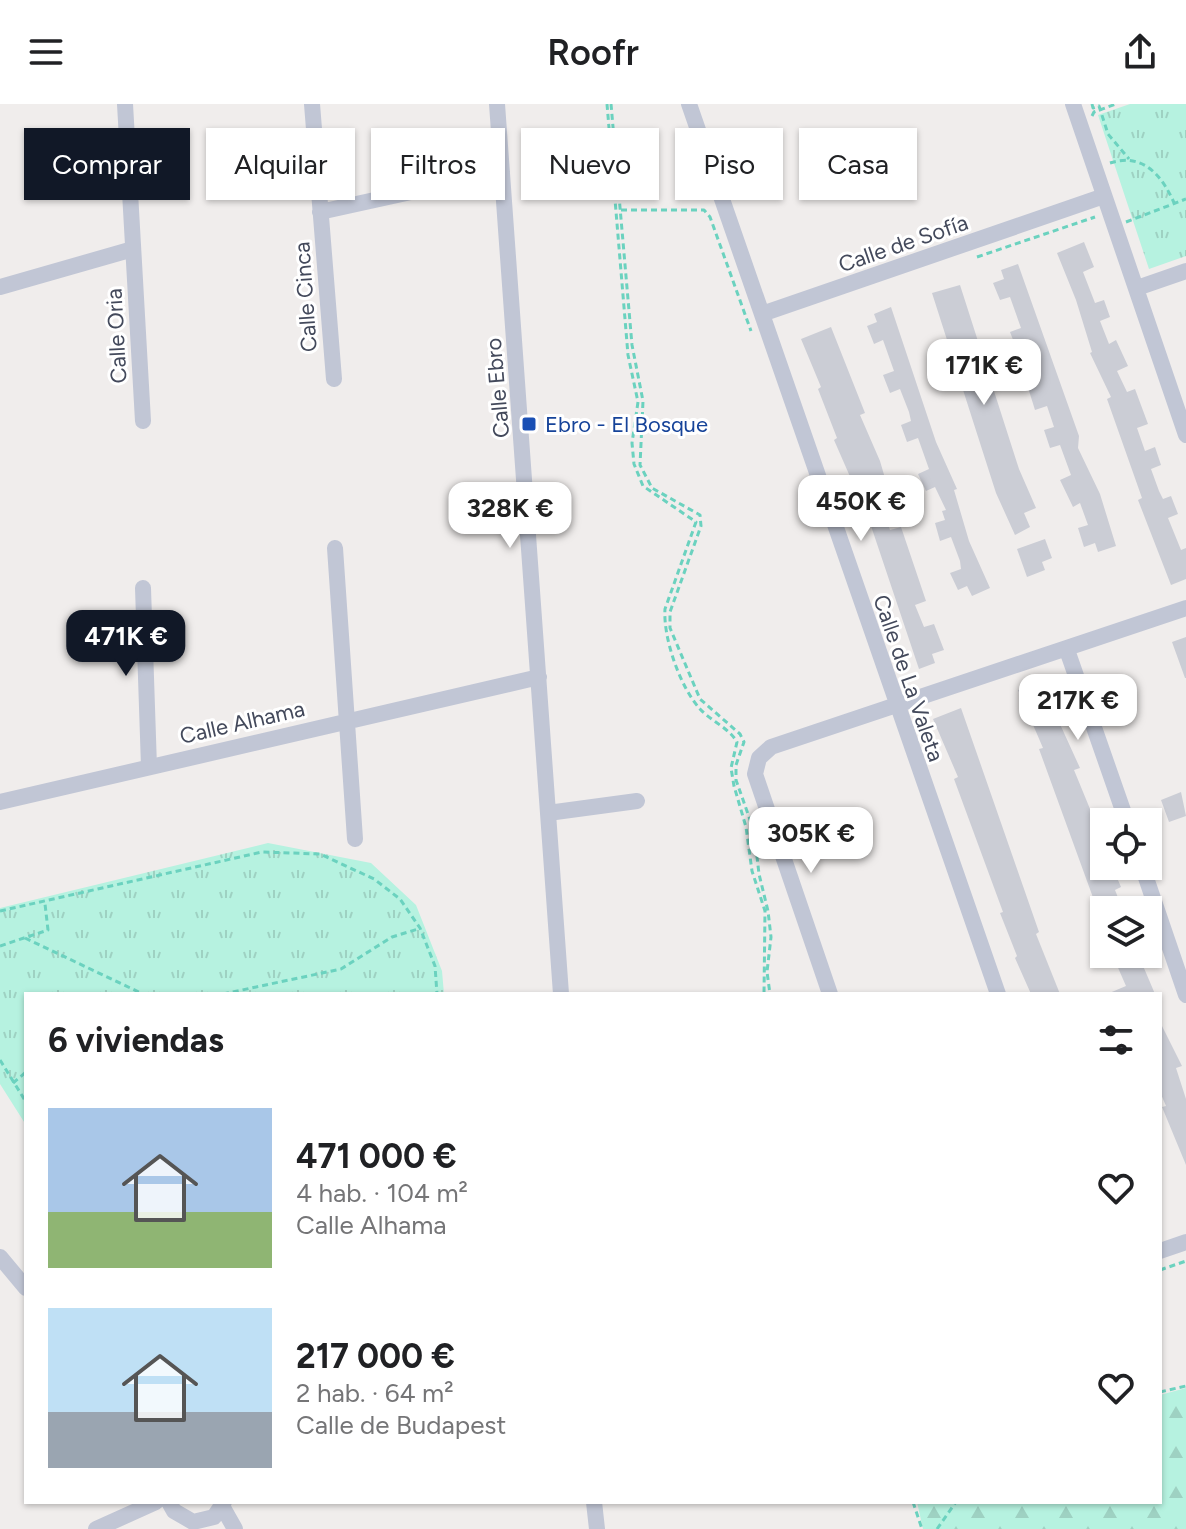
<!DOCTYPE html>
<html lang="es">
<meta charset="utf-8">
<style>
body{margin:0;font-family:Figtree,sans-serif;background:#f2f2f2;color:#202124;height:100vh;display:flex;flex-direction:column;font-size:30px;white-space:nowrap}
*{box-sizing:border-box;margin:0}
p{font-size:26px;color:#757577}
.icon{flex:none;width:44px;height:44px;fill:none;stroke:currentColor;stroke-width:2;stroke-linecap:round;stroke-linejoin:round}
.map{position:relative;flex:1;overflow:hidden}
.side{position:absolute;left:24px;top:888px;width:1138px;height:512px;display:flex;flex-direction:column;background:#fff;border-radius:0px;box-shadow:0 2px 6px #0004}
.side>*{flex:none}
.hud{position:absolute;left:24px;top:24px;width:1138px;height:72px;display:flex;gap:16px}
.fabs{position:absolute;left:1090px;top:704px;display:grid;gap:16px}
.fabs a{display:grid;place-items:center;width:72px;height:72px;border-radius:0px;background:#fff;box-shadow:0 2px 6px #0004;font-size:40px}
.price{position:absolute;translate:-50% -68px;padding:0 18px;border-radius:16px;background:#fff;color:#222;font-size:26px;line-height:52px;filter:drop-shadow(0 2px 4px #0008)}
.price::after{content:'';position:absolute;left:50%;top:48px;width:24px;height:18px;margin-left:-12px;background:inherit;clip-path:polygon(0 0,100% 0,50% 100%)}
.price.current{background:#111827;color:#fff}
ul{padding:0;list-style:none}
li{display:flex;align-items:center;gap:24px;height:200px;padding:0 24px}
li span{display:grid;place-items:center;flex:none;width:224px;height:160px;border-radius:0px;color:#555}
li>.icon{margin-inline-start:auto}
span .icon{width:96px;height:96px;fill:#fffc;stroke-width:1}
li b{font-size:34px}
h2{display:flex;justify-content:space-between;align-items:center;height:96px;padding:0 24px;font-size:34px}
.pill{padding:0 28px;border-radius:0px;background:#fff;box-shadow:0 2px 6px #0004;font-size:28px;line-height:72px}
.pill.current{background:#111827;color:#fff}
header{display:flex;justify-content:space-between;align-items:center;height:104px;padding:0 24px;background:#fff;font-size:36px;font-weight:600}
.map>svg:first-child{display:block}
</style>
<header><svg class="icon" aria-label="menu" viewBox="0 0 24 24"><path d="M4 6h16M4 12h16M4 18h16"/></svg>Roofr<svg class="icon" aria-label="share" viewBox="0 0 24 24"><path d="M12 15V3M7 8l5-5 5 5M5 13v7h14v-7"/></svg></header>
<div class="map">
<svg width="1186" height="1425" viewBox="0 0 1186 1425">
<defs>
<pattern id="forest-firs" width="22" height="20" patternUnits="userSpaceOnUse" patternTransform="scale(2)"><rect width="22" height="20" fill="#b6f2e0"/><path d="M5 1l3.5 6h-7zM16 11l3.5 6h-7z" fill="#9ed1c2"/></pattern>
<pattern id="park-tufts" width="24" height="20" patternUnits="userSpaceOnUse" patternTransform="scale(2)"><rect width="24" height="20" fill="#b6f2e0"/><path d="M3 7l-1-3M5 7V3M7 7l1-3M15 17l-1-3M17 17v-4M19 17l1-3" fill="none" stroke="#9ed1c2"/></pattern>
</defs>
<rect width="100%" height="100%" fill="#f0edec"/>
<path fill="url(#forest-firs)" d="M1186,1284v141h-263l-6,-27h243v-107z"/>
<path fill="url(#park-tufts)" d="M1130,0h56v152l-37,13 -51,-154z
M268,739l103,20 45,42 26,66 2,23h-418v131l-26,-41v-176z"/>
<path fill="#cbcdd5" d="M1084,138l10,25 -11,5 12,31 9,-3 6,17 -10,4 9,23 7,-4 12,26 -11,5 10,21 8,-3 13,35 -11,4 8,23 10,-4 6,18 -10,4 8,22 4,8 8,-3 7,18 -10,4 13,32 5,-2v31l-15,6 -33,-85 4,-2 -35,-99 4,-2 -21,-44 2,-1 -16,-52 -19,-47z
M1018,160l61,172 -1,12 22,46 16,52 -18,6 -3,-9 -11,4 -6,-19 10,-3 -8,-22 -7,4 -13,-27 11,-5 -11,-30 -10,3 -6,-18 10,-3 -7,-21 -12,4 -10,-32 12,-4 -1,-6 -9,-22 -10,4 -7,-18 11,-4 -11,-31 -10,3 -7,-17 11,-4 -3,-9z
M960,181l59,184 17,39 -12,5 6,14 -15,8 -19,-42 -64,-200z
M891,203l45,135 21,47 -3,1 15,51 21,47 -18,8 -5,-10 -9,4 -8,-17 11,-4 -1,-8 -9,-24 -11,4 -5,-18 10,-3 -3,-9 4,-1 -11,-23 -9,4 -8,-17 11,-5 -11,-31 -11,4 -6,-17 10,-4 -2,-9 -9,-23 -10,4 -7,-18 11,-4 -11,-31 -9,4 -7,-18 10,-4 -3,-8z
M831,223l34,86 -5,2 20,46 12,41 -10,4 8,24 11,-3 25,74 -11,4 9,22 10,-3 10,26 -12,4 3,9 -16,6 -50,-149 -35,-80 3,-2 -19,-49 3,-2 -20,-48z
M1045,435l7,19 -10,4 3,8 -18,7 -10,-28z
M1186,533v41h-1l-13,-36z
M1044,576l16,28 -6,3 26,57 -6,2 30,73v23h4l3,8 4,-1 6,14 -6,3 6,15 -22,9 -60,-165 4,-1 -25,-58z
M961,604l78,224 -3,2 24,60h-29l-16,-36 2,-2 -17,-43 3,-1 -49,-133 4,-2 -25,-58z
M1181,688l5,24 -17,6 -8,-22z
M1112,850h26l17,40h-48l19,-8z
M1160,918l22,44 -6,2 10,31v66l-24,-58 4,-1 -6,-14z"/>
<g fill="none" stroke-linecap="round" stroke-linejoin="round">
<path stroke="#6bd2bf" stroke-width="3" stroke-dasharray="6 4" stroke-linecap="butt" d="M607,0l21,251 10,47 -6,41 2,21 9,22 53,36 -31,87c-2,29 15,78 35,100 11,12 29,19 37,33l-6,26 3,18 12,41 6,44 13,40 -1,83
M611,0l21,241 11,56 -3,64 12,23 48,27 1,11 -31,86v16l30,71 40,35 4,8 -8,23v15l18,51 5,43 9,37 3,26 -4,35 3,22
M1092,0l1,4 6,-2 9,28 21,25
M1092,12l2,-4 22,-8
M1110,59c34,-11 53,14 65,42
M621,106h83l6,7 41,114
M1126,118l60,-23
M977,153l118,-40
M0,807l262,-59 58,2 54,25 26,20 20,29 15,38 2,28
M25,834l118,56
M0,842l48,-16 -3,-26
M223,890l118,-25 51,-32 26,-8
M0,956l26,42
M13,979l13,-11
M1160,1166l26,-9
M1160,1288l26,-6
M913,1398l9,27
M937,1425l19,-27"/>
<path stroke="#c1c6d5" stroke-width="16" d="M125,0l18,317
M312,0l22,275
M497,0l64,890
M689,0l309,890
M1073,0l113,331
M320,108l182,-40
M0,183l133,-38
M1137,184l49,-17
M762,210l342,-118
M335,444l20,291
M143,484l6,179
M1067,546l60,172
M0,698l539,-125
M548,709l89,-12
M1142,762l44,129
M830,890l-75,-220 4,-16 12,-11 415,-139
M1160,1147l26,-9
M0,1153l26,31
M169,1398l5,9 19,11 21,-5 10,-15
M594,1398l3,27
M222,1402l13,23
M96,1425l60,-27"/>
</g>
<rect fill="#1a4fb4" stroke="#fff" stroke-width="3" x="521" y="312" width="16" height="16" rx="4"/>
<g text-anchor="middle" stroke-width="6" stroke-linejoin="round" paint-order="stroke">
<g font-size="22" fill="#43495b" stroke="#fff">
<text transform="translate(903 139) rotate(-19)" y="8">Calle de Sofía</text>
<text transform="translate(305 193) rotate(-94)" y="8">Calle Cinca</text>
<text transform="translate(116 232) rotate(-93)" y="8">Calle Oria</text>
<text transform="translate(497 284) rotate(-95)" y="8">Calle Ebro</text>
<text transform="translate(909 574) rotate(71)" y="8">Calle de La Valeta</text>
<text transform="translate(242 618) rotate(-13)" y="8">Calle Alhama</text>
</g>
<g font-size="22" fill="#164399" stroke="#fff" text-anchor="start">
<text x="545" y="328">Ebro - El Bosque</text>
</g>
</g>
</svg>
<div class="fabs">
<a><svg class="icon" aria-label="locate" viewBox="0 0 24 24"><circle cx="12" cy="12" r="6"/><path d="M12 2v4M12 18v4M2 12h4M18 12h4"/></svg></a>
<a><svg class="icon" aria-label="layers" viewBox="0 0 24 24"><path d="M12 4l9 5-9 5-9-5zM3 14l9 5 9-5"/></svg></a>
</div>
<b class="price" style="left:984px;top:303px">171K €</b>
<b class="price" style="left:861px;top:439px">450K €</b>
<b class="price" style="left:510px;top:446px">328K €</b>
<b class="price current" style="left:126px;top:574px">471K €</b>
<b class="price" style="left:1078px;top:638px">217K €</b>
<b class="price" style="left:811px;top:771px">305K €</b>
<div class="hud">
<a class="pill current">Comprar</a>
<a class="pill">Alquilar</a>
<a class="pill">Filtros</a>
<a class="pill">Nuevo</a>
<a class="pill">Piso</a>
<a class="pill">Casa</a>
</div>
<section class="side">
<h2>6 viviendas<svg class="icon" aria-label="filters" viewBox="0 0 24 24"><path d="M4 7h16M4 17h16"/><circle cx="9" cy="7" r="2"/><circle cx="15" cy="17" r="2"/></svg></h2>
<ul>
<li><span style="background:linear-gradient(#a9c7e8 65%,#8fb573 0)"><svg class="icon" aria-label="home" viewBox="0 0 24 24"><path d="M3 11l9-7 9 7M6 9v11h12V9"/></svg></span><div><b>471 000 €</b><p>4 hab. · 104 m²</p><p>Calle Alhama</p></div><svg class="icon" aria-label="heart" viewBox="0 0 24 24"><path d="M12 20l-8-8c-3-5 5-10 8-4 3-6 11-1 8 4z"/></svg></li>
<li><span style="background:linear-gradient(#bfe0f5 65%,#9aa5b1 0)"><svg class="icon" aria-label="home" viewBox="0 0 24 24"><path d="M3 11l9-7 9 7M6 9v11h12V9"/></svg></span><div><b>217 000 €</b><p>2 hab. · 64 m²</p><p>Calle de Budapest</p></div><svg class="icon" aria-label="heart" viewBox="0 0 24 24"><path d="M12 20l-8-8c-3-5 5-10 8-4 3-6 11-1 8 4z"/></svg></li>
</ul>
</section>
</div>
